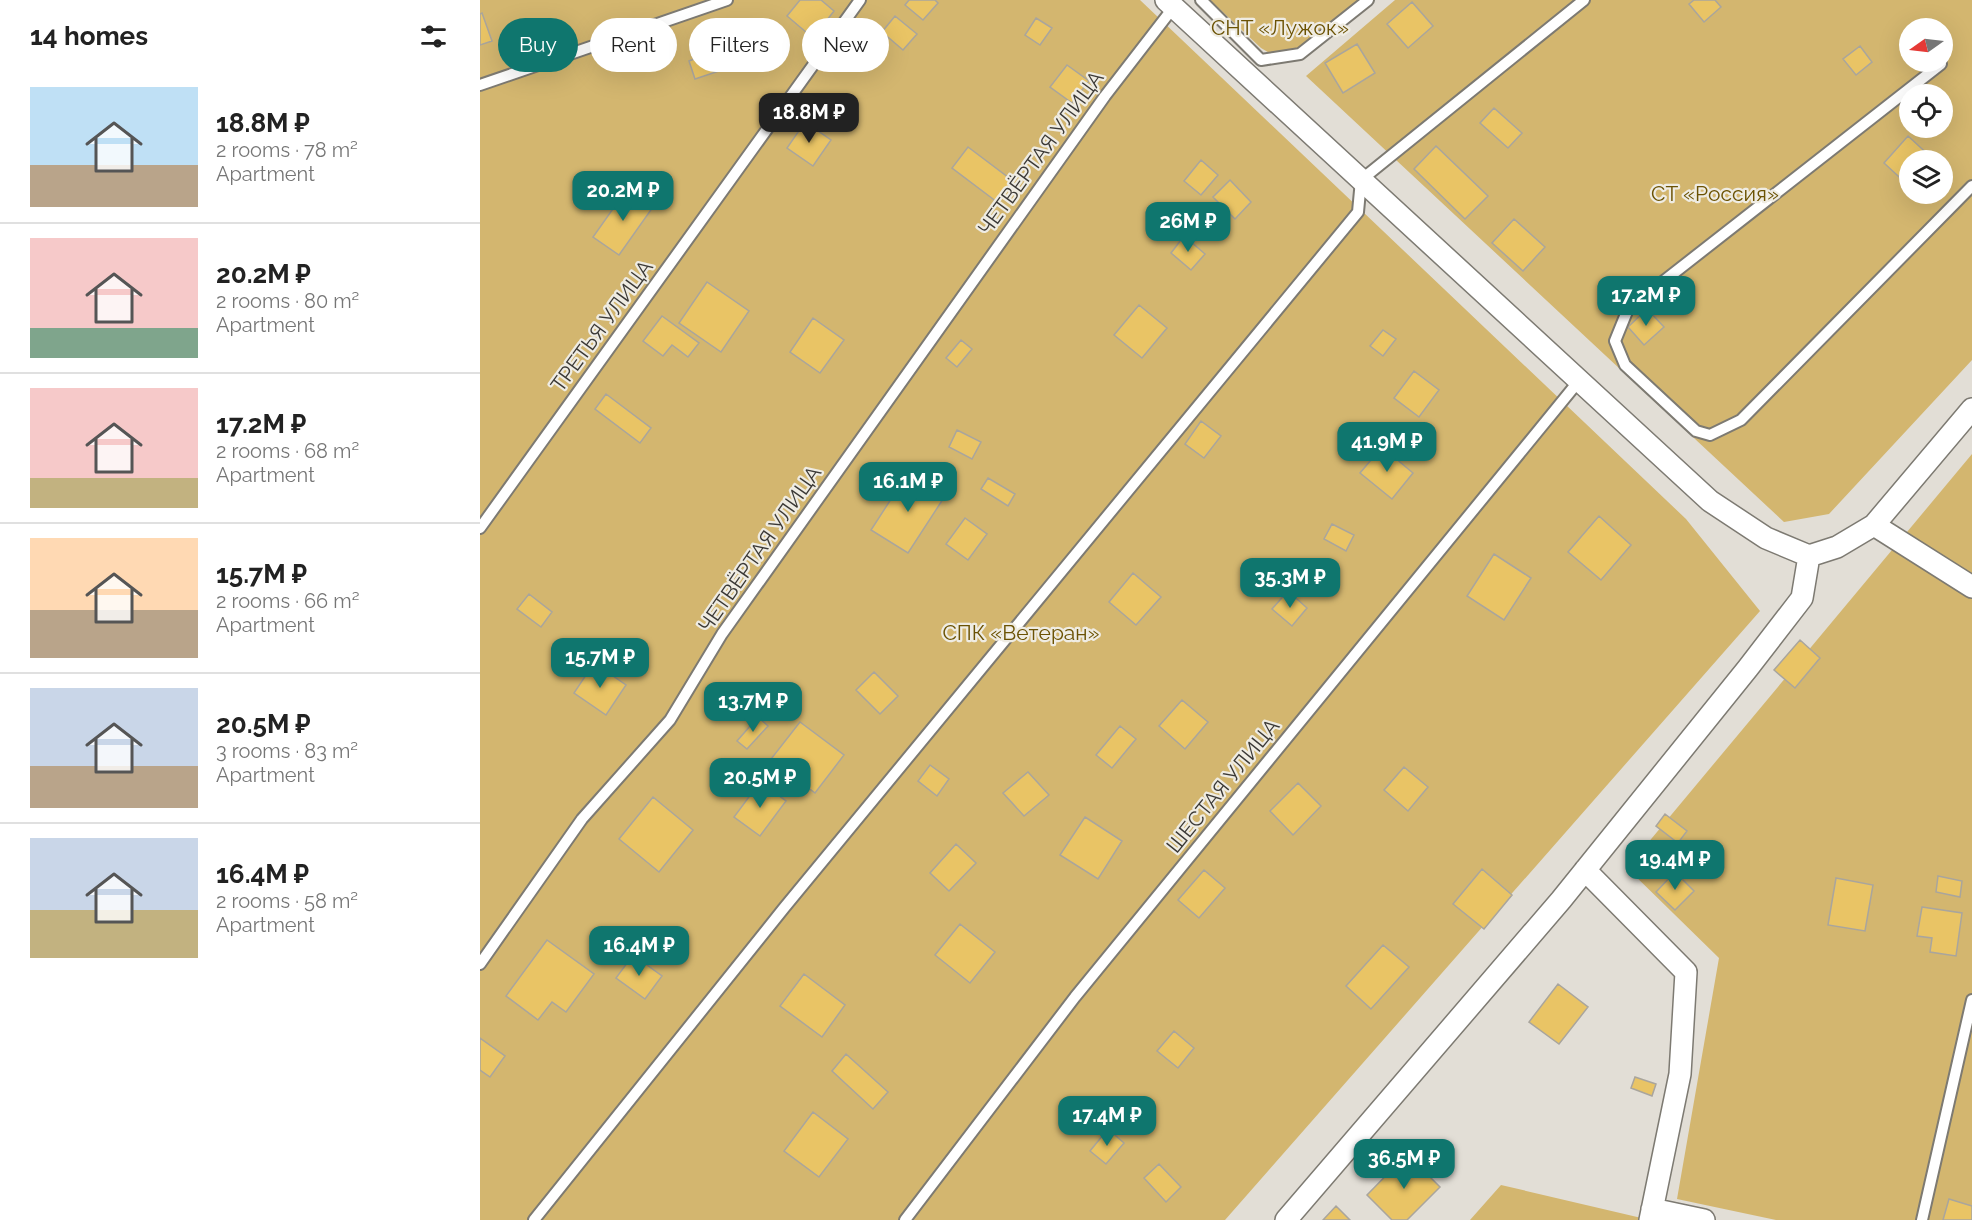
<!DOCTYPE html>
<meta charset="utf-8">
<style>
body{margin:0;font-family:Raleway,sans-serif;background:#f2f2f2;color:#222;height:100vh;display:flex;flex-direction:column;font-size:22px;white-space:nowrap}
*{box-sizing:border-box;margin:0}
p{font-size:20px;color:#767676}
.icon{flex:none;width:33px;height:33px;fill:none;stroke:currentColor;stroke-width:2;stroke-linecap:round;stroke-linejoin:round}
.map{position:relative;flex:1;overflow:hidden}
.details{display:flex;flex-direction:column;background:#fff;width:480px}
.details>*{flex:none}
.banner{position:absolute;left:18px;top:18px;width:570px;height:54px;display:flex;gap:12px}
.needle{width:39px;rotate:256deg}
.buttons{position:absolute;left:1419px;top:18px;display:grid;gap:12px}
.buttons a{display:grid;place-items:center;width:54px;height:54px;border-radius:50%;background:#fff;box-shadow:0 6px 24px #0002;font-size:30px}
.price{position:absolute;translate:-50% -51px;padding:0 14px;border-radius:12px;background:#0f766e;color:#fff;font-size:20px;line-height:39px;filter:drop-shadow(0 2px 3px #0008)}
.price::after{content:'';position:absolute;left:50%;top:36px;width:18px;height:14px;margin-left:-9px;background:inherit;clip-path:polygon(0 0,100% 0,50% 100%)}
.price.selected{background:#222;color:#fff}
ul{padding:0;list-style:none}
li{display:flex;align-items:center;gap:18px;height:150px;padding:0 30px}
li+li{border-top:2px solid #e0e0e0}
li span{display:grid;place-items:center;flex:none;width:168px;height:120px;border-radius:0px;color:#555}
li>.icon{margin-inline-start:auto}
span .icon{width:72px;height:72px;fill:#fffc;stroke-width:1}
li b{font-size:26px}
h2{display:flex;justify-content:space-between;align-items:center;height:72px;padding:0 30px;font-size:26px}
.tag{padding:0 21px;border-radius:27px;background:#fff;box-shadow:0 6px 24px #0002;font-size:21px;line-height:54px}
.tag.selected{background:#0f766e;color:#fff}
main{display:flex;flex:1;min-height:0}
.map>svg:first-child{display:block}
</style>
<main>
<section class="details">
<h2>14 homes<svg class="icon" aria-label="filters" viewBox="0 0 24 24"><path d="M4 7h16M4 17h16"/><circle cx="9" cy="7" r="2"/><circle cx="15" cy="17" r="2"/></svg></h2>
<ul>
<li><span style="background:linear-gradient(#bfe0f5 65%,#b9a48a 0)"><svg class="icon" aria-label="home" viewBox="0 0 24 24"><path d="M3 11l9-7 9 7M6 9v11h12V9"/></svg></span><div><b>18.8M ₽</b><p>2 rooms · 78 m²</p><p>Apartment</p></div></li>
<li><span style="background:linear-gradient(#f6c9c9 75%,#7fa58c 0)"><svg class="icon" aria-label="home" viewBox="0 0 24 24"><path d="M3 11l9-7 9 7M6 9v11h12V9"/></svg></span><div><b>20.2M ₽</b><p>2 rooms · 80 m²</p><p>Apartment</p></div></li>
<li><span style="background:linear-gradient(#f6c9c9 75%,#c2b280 0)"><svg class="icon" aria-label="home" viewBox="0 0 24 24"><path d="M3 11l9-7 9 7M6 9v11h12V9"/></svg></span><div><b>17.2M ₽</b><p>2 rooms · 68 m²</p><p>Apartment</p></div></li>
<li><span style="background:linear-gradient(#ffd9b3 60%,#b9a48a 0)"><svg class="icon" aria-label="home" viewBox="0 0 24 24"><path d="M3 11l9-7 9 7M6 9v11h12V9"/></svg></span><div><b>15.7M ₽</b><p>2 rooms · 66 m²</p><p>Apartment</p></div></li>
<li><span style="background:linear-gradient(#c9d6e8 65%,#b9a48a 0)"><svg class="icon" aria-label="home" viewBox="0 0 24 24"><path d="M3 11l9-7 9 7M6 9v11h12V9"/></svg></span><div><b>20.5M ₽</b><p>3 rooms · 83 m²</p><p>Apartment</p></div></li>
<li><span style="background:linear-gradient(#c9d6e8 60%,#c2b280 0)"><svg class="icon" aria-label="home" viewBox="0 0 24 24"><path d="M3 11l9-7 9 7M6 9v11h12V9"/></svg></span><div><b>16.4M ₽</b><p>2 rooms · 58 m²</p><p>Apartment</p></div></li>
</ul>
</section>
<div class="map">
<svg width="1492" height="1220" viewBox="0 0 1492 1220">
<rect width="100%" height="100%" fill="#e2ded6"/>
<path fill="#d3b66f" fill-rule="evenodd" d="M0,0h660l546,519 74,92 -535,609h-745z
M730,0h151l-78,61 -22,-13z
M915,0h577v360l-143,154 -45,8 -478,-446zM1430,28h32v34h-32zM1430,94h32v34h-32zM1430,160h32v34h-32z
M1492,454v766h-196l-99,-21 42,-241 -92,-90z
M1021,1185l149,35h-180z"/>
<path fill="#e9c465" stroke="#a9a59d" stroke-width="1.5" d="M320,0h21l13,11 -21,27 -26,-22z
M429,0h26l3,3 -15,17 -18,-15z
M1214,0h21l6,7 -17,15 -15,-18z
M932,2l21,24 -25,22 -21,-24z
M2,13l10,28 -12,4v-31z
M415,16l22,18 -14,16 -21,-18z
M556,18l16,10 -12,17 -15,-10z
M877,44l18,29 -32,20 -18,-30z
M1380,46l12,16 -16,13 -13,-16z
M233,52l6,19 -24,8 -6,-18z
M587,65l22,16 -17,22 -22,-16z
M1014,108l28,25 -14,15 -28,-25z
M325,122l26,18 -18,26 -26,-18z
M1428,136l25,23 -23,1 -1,26 -25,-23z
M956,146l52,50 -23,23 -51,-50z
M488,147l45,34 -16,21 -45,-34z
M721,160l17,15 -17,20 -17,-14z
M750,180l21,22 -16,17 -22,-22z
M147,189l26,18 -34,48 -26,-18z
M1034,219l31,28 -22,24 -31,-28z
M704,236l21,18 -14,16 -20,-17z
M227,282l42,29 -28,41 -42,-29z
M659,305l28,23 -25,30 -28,-23z
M1167,309l17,18 -20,18 -16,-18z
M182,316l37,27 -11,14 -16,-12 -9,11 -20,-15z
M333,318l31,22 -24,33 -30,-21z
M903,330l13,9 -13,17 -13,-10z
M481,340l11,9 -15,18 -11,-9z
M934,371l25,19 -20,27 -25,-19z
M126,394l45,34 -11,15 -45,-34z
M721,421l20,15 -17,22 -19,-14z
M477,430l24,12 -9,17 -23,-12z
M902,447l31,26 -21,26 -32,-26z
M428,473l37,23 -37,57 -37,-23z
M508,478l27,16 -7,12 -27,-17z
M1119,516l32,29 -30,35 -33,-28z
M485,518l22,16 -19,26 -22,-16z
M852,524l22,11 -8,16 -22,-12z
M1014,554l37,24 -27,42 -37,-24z
M653,573l28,24 -25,28 -27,-23z
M808,591l19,17 -15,18 -20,-17z
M49,594l23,18 -11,15 -24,-18z
M1320,640l20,18 -25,30 -21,-18z
M114,663l32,22 -20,30 -32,-22z
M394,672l24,24 -18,18 -24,-24z
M702,700l26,22 -23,27 -26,-23z
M278,717l10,9 -21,23 -10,-8z
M320,722l44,33 -29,38 -44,-34z
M640,726l16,13 -24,29 -16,-13z
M450,765l19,14 -12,17 -19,-15z
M924,767l24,20 -20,24 -24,-21z
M548,772l21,23 -25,21 -21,-23z
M280,782l26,19 -26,35 -26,-19z
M818,783l23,23 -28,29 -23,-24z
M173,797l40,33 -34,42 -40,-33z
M1185,814l22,17 -9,12 -22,-17z
M605,817l37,24 -24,38 -38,-24z
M476,844l20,19 -27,28 -19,-18z
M1002,869l30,26 -28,34 -31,-25z
M724,870l21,18 -26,30 -21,-18z
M1195,872l19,19 -19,19 -19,-18z
M1458,876l24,5 -2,16 -24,-5z
M1356,878l37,7 -8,46 -37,-6z
M1442,907l40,6 -6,43 -26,-4 2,-14 -15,-2z
M480,924l35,28 -25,31 -35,-28z
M67,940l47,34 -28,38 -14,-10 -14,18 -32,-24z
M903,945l26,22 -38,42 -25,-23z
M153,955l29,21 -17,23 -29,-21z
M324,974l41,31 -23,32 -42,-31z
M1078,984l30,23 -29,37 -30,-22z
M694,1031l20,17 -16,20 -21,-17z
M0,1038l25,18 -15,21 -10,-7z
M366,1054l42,38 -15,17 -41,-38z
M1155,1077l21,7 -4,12 -21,-8z
M333,1112l35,27 -29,38 -35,-26z
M628,1129l16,14 -18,21 -16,-13z
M927,1154l33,33 -33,33h-15l-25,-25z
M679,1164l22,23 -15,15 -22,-24z
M1469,1199l23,7v14h-29z
M856,1206l14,14h-27z"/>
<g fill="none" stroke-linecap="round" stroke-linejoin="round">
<defs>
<path id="lane" d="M721,0l60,60 39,-6 68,-54
M1461,64l-313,245 -13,32 10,24 71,66 14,4 31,-15 231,-234
M0,85l247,-85
M0,528l380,-528
M0,964l102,-145 88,-99 52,-86 383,-538 68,-88
M54,1220l250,-312 574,-696 3,-32 223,-180
M425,1220l170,-223 503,-615
M1442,1220l50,-220"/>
<path id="street" d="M686,0l544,501 56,37 43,18 28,-9 37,-22 98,-116
M1394,525l98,62
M1105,870l101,102 -6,102 -30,146
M1172,1209l52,11
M806,1220l275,-320 187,-232 54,-70 7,-42"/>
</defs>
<use href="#lane" stroke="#7d7a72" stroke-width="14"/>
<use href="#street" stroke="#7d7a72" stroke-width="24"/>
<use href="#lane" stroke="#fff" stroke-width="10"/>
<use href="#street" stroke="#fff" stroke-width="21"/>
</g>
<g text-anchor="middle" stroke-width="4.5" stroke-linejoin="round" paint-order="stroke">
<g font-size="21" fill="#6b5203" stroke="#efece3">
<text x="800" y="35">СНТ «Лужок»</text>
<text x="1235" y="201">СТ «Россия»</text>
<text x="541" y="640">СПК «Ветеран»</text>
</g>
<g font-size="21" fill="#3b3936" stroke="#efece3">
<text transform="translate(561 153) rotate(-54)" y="7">ЧЕТВЁРТАЯ УЛИЦА</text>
<text transform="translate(122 326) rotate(-54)" y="7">ТРЕТЬЯ УЛИЦА</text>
<text transform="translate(280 549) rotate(-55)" y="7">ЧЕТВЁРТАЯ УЛИЦА</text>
<text transform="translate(743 786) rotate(-51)" y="7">ШЕСТАЯ УЛИЦА</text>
</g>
</g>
</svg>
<div class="buttons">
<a><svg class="needle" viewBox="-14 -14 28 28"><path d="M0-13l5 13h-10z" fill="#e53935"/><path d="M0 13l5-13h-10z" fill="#767676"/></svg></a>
<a><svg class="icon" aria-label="locate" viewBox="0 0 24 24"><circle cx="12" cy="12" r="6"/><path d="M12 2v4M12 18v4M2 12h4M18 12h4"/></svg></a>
<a><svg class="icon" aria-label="layers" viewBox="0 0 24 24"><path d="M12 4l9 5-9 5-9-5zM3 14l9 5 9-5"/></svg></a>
</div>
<b class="price selected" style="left:329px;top:144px">18.8M ₽</b>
<b class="price" style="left:143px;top:222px">20.2M ₽</b>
<b class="price" style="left:708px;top:253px">26M ₽</b>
<b class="price" style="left:1166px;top:327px">17.2M ₽</b>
<b class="price" style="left:907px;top:473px">41.9M ₽</b>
<b class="price" style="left:428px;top:513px">16.1M ₽</b>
<b class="price" style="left:810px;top:609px">35.3M ₽</b>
<b class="price" style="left:120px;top:689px">15.7M ₽</b>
<b class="price" style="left:273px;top:733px">13.7M ₽</b>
<b class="price" style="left:280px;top:809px">20.5M ₽</b>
<b class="price" style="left:1195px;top:891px">19.4M ₽</b>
<b class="price" style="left:159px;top:977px">16.4M ₽</b>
<b class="price" style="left:627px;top:1147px">17.4M ₽</b>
<b class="price" style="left:924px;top:1190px">36.5M ₽</b>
<div class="banner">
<a class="tag selected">Buy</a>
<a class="tag">Rent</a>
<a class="tag">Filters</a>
<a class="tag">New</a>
</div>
</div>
</main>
